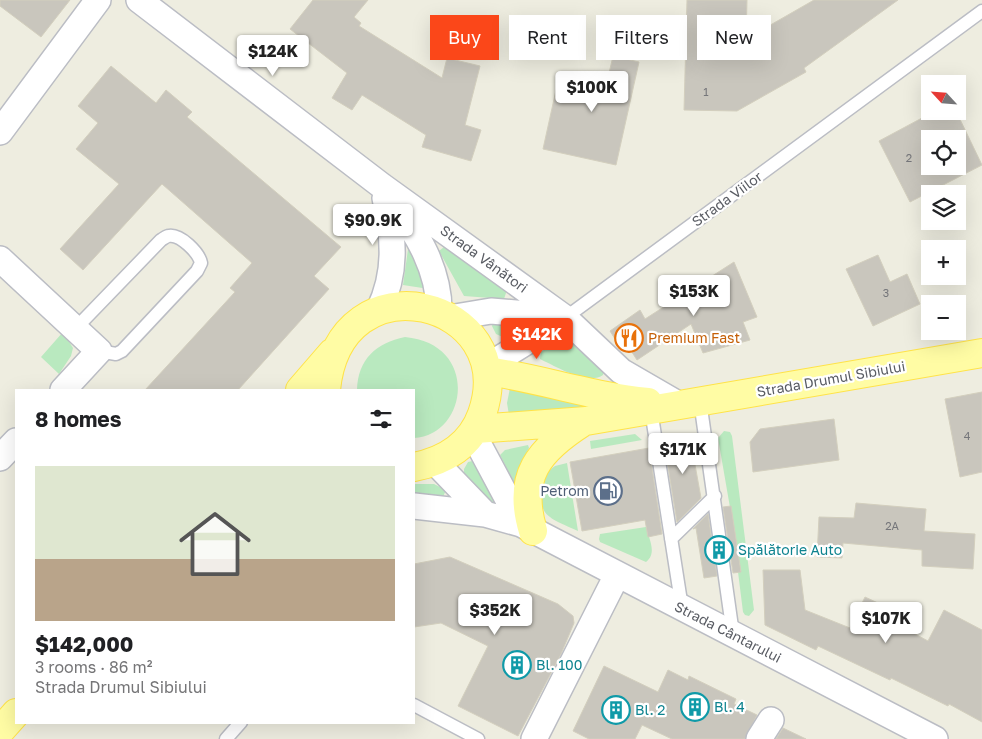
<!DOCTYPE html>
<meta charset="utf-8">
<style>
body{margin:0;font-family:"Golos Text",sans-serif;background:#f2f2f2;color:#202124;height:100vh;display:flex;flex-direction:column;font-size:19px;white-space:nowrap}
*{box-sizing:border-box;margin:0}
p{font-size:16px;color:#757577}
.icon{flex:none;width:28px;height:28px;fill:none;stroke:currentColor;stroke-width:2;stroke-linecap:round;stroke-linejoin:round}
.map{position:relative;flex:1;overflow:hidden}
.panel{position:absolute;left:15px;top:389px;width:400px;height:335px;display:flex;flex-direction:column;background:#fff;border-radius:0px;box-shadow:0 5px 20px #0002}
.panel>*{flex:none}
.guide{position:absolute;left:430px;top:15px;width:475px;height:45px;display:flex;gap:10px}
.needle{width:32px;rotate:296deg}
.fabs{position:absolute;left:921px;top:75px;display:grid;gap:10px}
.fabs a{display:grid;place-items:center;width:45px;height:45px;border-radius:0px;background:#fff;box-shadow:0 5px 20px #0002;font-size:25px}
.price{position:absolute;translate:-50% -42px;padding:0 11px;border-radius:5px;background:#fff;color:#222;font-size:16px;line-height:32px;filter:drop-shadow(0 1px 2px #0008)}
.price::after{content:'';position:absolute;left:50%;top:30px;width:15px;height:11px;margin-left:-8px;background:inherit;clip-path:polygon(0 0,100% 0,50% 100%)}
.price.active{background:#fb4719;color:#fff}
ul{padding:0;list-style:none}
li{display:grid;align-content:center;gap:10px;height:265px;padding:0 20px}
li span{display:grid;place-items:center;height:155px;border-radius:0px;color:#555}
li>.icon{margin-inline-start:auto}
span .icon{width:90px;height:90px;fill:#fffc;stroke-width:1}
li b{font-size:21px}
h2{display:flex;justify-content:space-between;align-items:center;height:60px;padding:0 20px;font-size:21px}
.tag{padding:0 18px;border-radius:0px;background:#fff;box-shadow:0 5px 20px #0002;font-size:18px;line-height:45px}
.tag.active{background:#fb4719;color:#fff}
.map>svg:first-child{display:block}
</style>
<div class="map">
<svg width="982" height="739" viewBox="0 0 982 739">
<rect width="100%" height="100%" fill="#eeede0"/>
<path fill="#b9e9bf" d="M409,242l20,47 -26,-4z
M449,243l58,47 -3,9 -40,-3 -25,-45z
M493,321l53,2 -30,20 -20,-9 -4,-8z
M63,332l10,16 -2,8 -12,18 -18,-17z
M405,337c75,7 63,98 9,101v-48h-57c1,-31 19,-47 48,-53z
M560,339h9l35,32 -1,4c-15,11 -48,-9 -63,-16l1,-7z
M510,388l90,19 -91,8 -2,-12z
M724,431l6,1 2,4 22,174 -5,6 -4,-1 -2,-3 -5,-40 3,-1 -23,-133z
M635,434l7,6 -51,9 -1,-8z
M528,445l1,3 -9,18 -4,20 -16,-31 5,-5z
M477,460l24,45 -6,1 -31,-30v-7l4,-7z
M567,463l11,68c-36,-16 -41,-16 -34,-57l11,-8z
M414,484h20l12,6 -3,7 -29,-3z
M646,527c2,10 12,26 0,35l-46,-20 -1,-3 1,-5z"/>
<path fill="#c9c6bd" stroke="#d3cfbe" fill-rule="evenodd" d="M0,0h70l-29,37 -41,-31z
M313,0h55l-14,17 7,6 -2,3 83,52 5,-20 33,8 -15,59 16,5 -10,31 -49,-14 4,-12 -64,-40 -10,15 -20,-12 15,-25 -57,-44z
M687,0h60l-1,39 68,-39h84l-94,68 2,4 -69,39 -53,-1z
M613,56l26,6 -23,103 -73,-16 17,-77 47,10z
M111,66l45,37 10,-13 26,22 -5,5 154,130 -27,29 15,13 -91,101h-93l90,-98 -5,-4 22,-25 -90,-79 -79,86 -23,-21 59,-65 -43,-35 22,-26 -20,-17z
M935,111h21l26,54 -72,37 -31,-61zM930,139h28v27h-28z
M878,255l12,27 17,-8 13,30 -47,22 -27,-57z
M734,262l23,55 -14,5 7,18 -47,13 -12,-29 -54,36 -9,-14 -6,4 -12,-19 30,-21 5,9z
M982,392v80l-22,5 -15,-78z
M834,419l5,41 -86,12 -3,-30 10,-13z
M690,437l11,61 -24,24 -13,-80z
M649,448l13,86 -14,3 -3,-17 -63,11 -12,-69z
M856,503l70,6 -2,22 51,3 -2,35 -51,-3v-16l-79,-7 -1,15 -25,-1 2,-40 35,1z
M731,506l10,66 -8,1 -10,-66z
M708,514l9,62 -13,2 -8,-50 -3,1z
M450,557l108,47 15,12 1,7 -13,31 -43,82 -60,-30 30,-60 -47,-23 -27,4v-63z
M763,570h37l5,40 45,18 15,-31 28,13 -4,10 39,21 16,-31 38,20v92l-33,-18 -1,2 -57,-28 -1,2 -72,-34 -2,4 -51,-25z
M604,666l54,26 10,-22 20,10 1,-4 47,23 -2,5 23,11 -12,24h-73l-30,-14 -7,14h-46l-16,-8z
M783,728l23,11h-30z"/>
<g fill="none" stroke-linecap="round" stroke-linejoin="round">
<defs>
<path id="lane" d="M565,318l417,-307
M75,329l86,-89c2,-1 4,-3 7,-4 12,-3 31,17 33,27l-4,8 -75,80 -6,3 -17,-3
M700,401l33,233
M651,410l31,198
M671,539l44,-43
M414,705l64,34
M226,739l15,-17"/>
<path id="street" d="M139,0l243,186 183,132 56,53 57,33
M0,132l98,-132
M393,200c24,34 47,70 46,113
M0,259l99,92 -36,39
M379,310c18,-38 15,-72 6,-112
M449,318l42,-7 72,6
M486,367l79,-49
M473,434l48,90
M0,458l16,-17
M435,462l50,52 36,10 414,215
M414,506l71,8
M534,739l83,-164
M759,739l12,-19"/>
<path id="primary" d="M487,371c55,8 106,26 161,31
M300,390l32,-37
M326,390c13,-137 196,-90 156,24 -11,31 -37,47 -68,53
M476,429l110,-8 396,-68
M533,531c-17,-55 6,-81 50,-109
M0,731l16,-18"/>
</defs>
<use href="#lane" stroke="#bbbdc4" stroke-width="15"/>
<use href="#street" stroke="#bbbdc4" stroke-width="28"/>
<use href="#primary" stroke="#ffe348" stroke-width="30"/>
<use href="#lane" stroke="#fff" stroke-width="12"/>
<use href="#street" stroke="#fff" stroke-width="25"/>
<use href="#primary" stroke="#fffca4" stroke-width="28"/>
</g>
<defs>
<symbol id="restaurant-ring" viewBox="-11 -11 22 22"><circle r="9.5" fill="#fff" stroke="#e8710a" stroke-width="1.5"/><path d="M-5-6h1v4h1v-4h1v4h1v-4h1v5L-1.5 .5V6h-2V.5L-5-1ZM5-6V6H3V1.5H1.5Q1.5-4 5-6Z" fill="#e8710a"/></symbol>
<symbol id="fuel-ring" viewBox="-11 -11 22 22"><circle r="9.5" fill="#fff" stroke="#5c6f8a" stroke-width="1.5"/><path d="M-5.5-6h7V0h2V4h1.3V-2.5L3-4.5l.8-.8L6-3V5H2.5V1h-1V6h-7ZM-4.2-4.7v3.2H.2V-4.7Z" fill="#5c6f8a"/></symbol>
<symbol id="building-ring" viewBox="-11 -11 22 22"><circle r="9.5" fill="#fff" stroke="#0f9aa8" stroke-width="1.5"/><path d="M-4-6H4V6H1V3H-1V6H-4ZM-2.5-4.3h1.7v1.8h-1.7ZM.8-4.3h1.7v1.8H.8ZM-2.5-1h1.7V.8h-1.7ZM.8-1h1.7V.8H.8Z" fill="#0f9aa8"/></symbol>
</defs>
<g fill-rule="evenodd">
<use href="#restaurant-ring" x="613" y="322" width="32" height="32"/>
<use href="#fuel-ring" x="592" y="475" width="32" height="32"/>
<use href="#building-ring" x="703" y="534" width="32" height="32"/>
<use href="#building-ring" x="501" y="649" width="32" height="32"/>
<use href="#building-ring" x="679" y="691" width="32" height="32"/>
<use href="#building-ring" x="600" y="694" width="32" height="32"/>
</g>
<g text-anchor="middle" stroke-width="4.5" stroke-linejoin="round" paint-order="stroke">
<g font-size="11" fill="#75767a">
<text x="706" y="96">1</text>
<text x="909" y="162">2</text>
<text x="886" y="297">3</text>
<text x="967" y="440">4</text>
<text x="892" y="530">2A</text>
</g>
<g font-size="14" fill="#595c63" stroke="#fff">
<text transform="translate(727 199) rotate(-36)" y="5">Strada Viilor</text>
<text transform="translate(484 259) rotate(36)" y="5">Strada Vânători</text>
<text transform="translate(831 379) rotate(-10)" y="5">Strada Drumul Sibiului</text>
<text transform="translate(728 632) rotate(27)" y="5">Strada Cântarului</text>
</g>
<g font-size="14" fill="#c56008" stroke="#fff" text-anchor="start">
<text x="648" y="343">Premium Fast</text>
</g>
<g font-size="14" fill="#4e5e75" stroke="#fff" text-anchor="end">
<text x="589" y="496">Petrom</text>
</g>
<g font-size="14" fill="#0d838f" stroke="#fff" text-anchor="start">
<text x="738" y="555">Spălătorie Auto</text>
<text x="536" y="670">Bl. 100</text>
<text x="714" y="712">Bl. 4</text>
<text x="635" y="715">Bl. 2</text>
</g>
</g>
</svg>
<div class="fabs">
<a><svg class="needle" viewBox="-14 -14 28 28"><path d="M0-13l5 13h-10z" fill="#e53935"/><path d="M0 13l5-13h-10z" fill="#757577"/></svg></a>
<a><svg class="icon" aria-label="locate" viewBox="0 0 24 24"><circle cx="12" cy="12" r="6"/><path d="M12 2v4M12 18v4M2 12h4M18 12h4"/></svg></a>
<a><svg class="icon" aria-label="layers" viewBox="0 0 24 24"><path d="M12 4l9 5-9 5-9-5zM3 14l9 5 9-5"/></svg></a>
<a>+</a>
<a>−</a>
</div>
<b class="price" style="left:273px;top:77px">$124K</b>
<b class="price" style="left:592px;top:113px">$100K</b>
<b class="price" style="left:373px;top:246px">$90.9K</b>
<b class="price" style="left:694px;top:317px">$153K</b>
<b class="price active" style="left:537px;top:360px">$142K</b>
<b class="price" style="left:683px;top:475px">$171K</b>
<b class="price" style="left:495px;top:636px">$352K</b>
<b class="price" style="left:886px;top:644px">$107K</b>
<div class="guide">
<a class="tag active">Buy</a>
<a class="tag">Rent</a>
<a class="tag">Filters</a>
<a class="tag">New</a>
</div>
<section class="panel">
<h2>8 homes<svg class="icon" aria-label="filters" viewBox="0 0 24 24"><path d="M4 7h16M4 17h16"/><circle cx="9" cy="7" r="2"/><circle cx="15" cy="17" r="2"/></svg></h2>
<ul>
<li><span style="background:linear-gradient(#dfe7d0 60%,#b9a48a 0)"><svg class="icon" aria-label="home" viewBox="0 0 24 24"><path d="M3 11l9-7 9 7M6 9v11h12V9"/></svg></span><div><b>$142,000</b><p>3 rooms · 86 m²</p><p>Strada Drumul Sibiului</p></div></li>
</ul>
</section>
</div>
